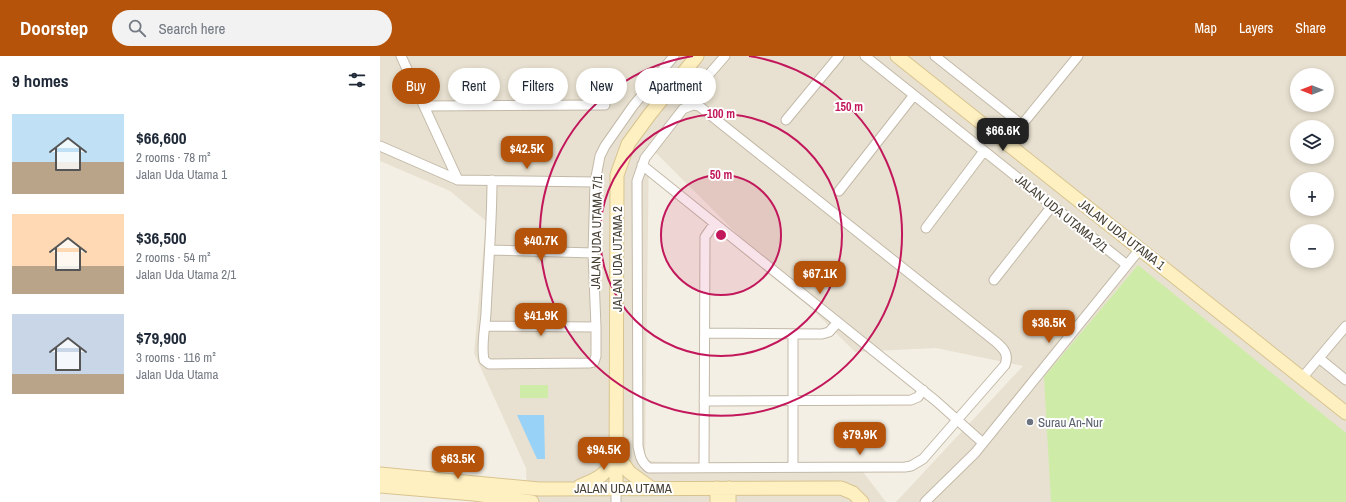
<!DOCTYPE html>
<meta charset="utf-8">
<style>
body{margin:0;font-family:"Archivo Narrow",sans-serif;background:#f2f2f3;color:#1f2937;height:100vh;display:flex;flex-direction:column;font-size:15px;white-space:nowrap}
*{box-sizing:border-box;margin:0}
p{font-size:13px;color:#747a83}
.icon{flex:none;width:22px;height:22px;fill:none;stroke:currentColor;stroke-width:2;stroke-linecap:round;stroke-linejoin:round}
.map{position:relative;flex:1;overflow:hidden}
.sheet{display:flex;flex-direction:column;background:#fff;width:380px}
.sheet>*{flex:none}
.guide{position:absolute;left:12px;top:12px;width:380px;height:36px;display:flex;gap:8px}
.needle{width:26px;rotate:270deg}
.fabs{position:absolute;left:910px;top:12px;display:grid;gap:8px}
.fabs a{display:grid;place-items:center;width:44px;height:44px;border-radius:50%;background:#fff;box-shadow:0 2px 6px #0003;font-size:20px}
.price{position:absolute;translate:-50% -34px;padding:0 9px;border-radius:8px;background:#b45309;color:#fff;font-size:13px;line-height:26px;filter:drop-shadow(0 1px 2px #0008)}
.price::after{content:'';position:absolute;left:50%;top:24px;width:12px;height:9px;margin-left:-6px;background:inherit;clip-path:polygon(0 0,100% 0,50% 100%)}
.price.active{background:#222;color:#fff}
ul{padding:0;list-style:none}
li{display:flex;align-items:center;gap:12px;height:100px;padding:0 12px}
li span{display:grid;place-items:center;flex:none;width:112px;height:80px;border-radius:0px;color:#555}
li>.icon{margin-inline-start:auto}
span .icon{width:48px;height:48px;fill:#fffc;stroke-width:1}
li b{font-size:17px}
h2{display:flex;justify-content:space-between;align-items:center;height:48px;padding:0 12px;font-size:17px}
.chip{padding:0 14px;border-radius:18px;background:#fff;box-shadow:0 2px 6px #0003;font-size:14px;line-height:36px}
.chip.active{background:#b45309;color:#fff}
header{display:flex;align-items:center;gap:24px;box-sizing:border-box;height:56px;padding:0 20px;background:#b45309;color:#fff}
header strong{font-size:19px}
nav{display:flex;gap:22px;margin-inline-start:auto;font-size:14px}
.search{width:280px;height:36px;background:#f2f2f3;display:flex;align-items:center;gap:10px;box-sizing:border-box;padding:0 14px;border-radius:22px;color:#747a83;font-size:15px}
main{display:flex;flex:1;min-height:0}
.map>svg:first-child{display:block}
</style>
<header>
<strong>Doorstep</strong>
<div class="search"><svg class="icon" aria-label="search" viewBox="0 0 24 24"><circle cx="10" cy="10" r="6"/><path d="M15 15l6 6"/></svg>Search here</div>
<nav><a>Map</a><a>Layers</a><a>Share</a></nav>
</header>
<main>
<section class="sheet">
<h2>9 homes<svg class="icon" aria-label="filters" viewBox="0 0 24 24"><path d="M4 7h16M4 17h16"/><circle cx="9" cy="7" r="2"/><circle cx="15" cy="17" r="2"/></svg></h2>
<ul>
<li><span style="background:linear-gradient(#bfe0f5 60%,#b9a48a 0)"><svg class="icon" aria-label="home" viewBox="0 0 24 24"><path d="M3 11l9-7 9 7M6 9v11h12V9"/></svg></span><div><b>$66,600</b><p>2 rooms · 78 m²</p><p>Jalan Uda Utama 1</p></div></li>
<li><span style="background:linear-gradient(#ffd9b3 65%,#b9a48a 0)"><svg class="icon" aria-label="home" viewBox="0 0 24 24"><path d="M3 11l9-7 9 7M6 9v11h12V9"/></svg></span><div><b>$36,500</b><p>2 rooms · 54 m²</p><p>Jalan Uda Utama 2/1</p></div></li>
<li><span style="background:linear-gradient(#c9d6e8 75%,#b9a48a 0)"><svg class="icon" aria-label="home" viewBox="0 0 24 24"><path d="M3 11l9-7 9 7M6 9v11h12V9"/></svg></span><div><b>$79,900</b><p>3 rooms · 116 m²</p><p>Jalan Uda Utama</p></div></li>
</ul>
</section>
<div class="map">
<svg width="966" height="446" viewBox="0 0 966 446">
<rect width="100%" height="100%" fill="#f4efe4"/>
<path fill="#e8e1d1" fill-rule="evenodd" d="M0,0h966v446h-450l127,-136 -87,-18 -81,4 -206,-206 -4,315 215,7 26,34h-359l-1,-34 -52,-115 12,-132 -36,-30 -70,-30zM917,19h30v30h-30zM917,71h30v30h-30zM917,123h30v30h-30zM917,175h30v30h-30z"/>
<path fill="#ceeca8" d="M758,209l208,168v69h-295l-7,-125z
M140,329h28v13h-28z"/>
<path fill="#99d2f7" d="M137,359h27l1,44h-8z"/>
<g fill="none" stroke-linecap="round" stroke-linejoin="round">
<defs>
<path id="street" d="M21,0l57,124
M485,0l262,209
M555,0l87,69
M325,23l20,-23
M313,49l6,1 297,236c8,7 13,12 9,23l-82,94 -12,7 -6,1 -256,1c-8,-6 -9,-12 -11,-22l-1,-265 8,-23 38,-49z
M44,50l181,-1
M406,64l53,-64
M627,87l71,-87
M0,90l78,34 137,2
M262,109l294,236 47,42
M112,124c0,45 -4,89 -6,133 -1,16 -5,32 -2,47l5,4 101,-1 4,-1 2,-6v-29l-3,-74 1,-35 1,-36 5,-26 5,-10 28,-40 41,-50
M459,135l75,-96
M546,172l58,-77
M110,194l103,3
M614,224l58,-74
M106,270l110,1
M325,277l117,1 7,-2 9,-10
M413,278v133
M940,303l26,21
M922,322l44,-52
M324,345l207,-1 7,-3 5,-7
M324,411l1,-230 9,-13
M236,432v14
M545,446l50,-49 165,-204"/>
<path id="secondary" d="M517,0l449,357
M237,398l12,18 22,16
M0,418l159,15 302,-1 12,5 9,9
M0,430l94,8 58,8
M200,430c18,-7 27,-11 35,-30
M236,432l1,-313 11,-31 22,-30 47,-58
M337,432v14
M349,432v14"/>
</defs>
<use href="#street" stroke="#c3b9a8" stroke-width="11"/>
<use href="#secondary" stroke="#d8c48f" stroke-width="15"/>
<use href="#street" stroke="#fff" stroke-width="9"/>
<use href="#secondary" stroke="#fff0c2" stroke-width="13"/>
</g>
<circle cx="341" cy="179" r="60" fill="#c2185b" fill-opacity=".12"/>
<g fill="none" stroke="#c2185b" stroke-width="2">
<circle cx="341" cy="179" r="60"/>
<circle cx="341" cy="179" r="121"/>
<path d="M369 0A181 181 0 1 1 313 0"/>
</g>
<circle fill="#6b7280" stroke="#fff" stroke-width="1.5" cx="650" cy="366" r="4"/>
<g text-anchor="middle" stroke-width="4" stroke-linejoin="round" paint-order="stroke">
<g font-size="13" fill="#463f33" stroke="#fff">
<text transform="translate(682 157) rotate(39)" y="5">JALAN UDA UTAMA 2/1</text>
<text transform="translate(216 176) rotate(-89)" y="5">JALAN UDA UTAMA 7/1</text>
<text transform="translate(742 178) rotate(38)" y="5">JALAN UDA UTAMA 1</text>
<text transform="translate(237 203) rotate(-90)" y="5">JALAN UDA UTAMA 2</text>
<text x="243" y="437">JALAN UDA UTAMA</text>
</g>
<g font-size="13" fill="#5b616d" stroke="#fff" text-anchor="start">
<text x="658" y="371">Surau An-Nur</text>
</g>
</g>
<circle cx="341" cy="179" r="6" fill="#c2185b" stroke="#fff" stroke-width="2"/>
<g font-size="12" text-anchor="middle" font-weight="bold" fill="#c2185b" stroke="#fff" stroke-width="4" stroke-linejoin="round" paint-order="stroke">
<text x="469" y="55">150 m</text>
<text x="341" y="62">100 m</text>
<text x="341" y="123">50 m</text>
</g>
</svg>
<div class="fabs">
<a><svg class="needle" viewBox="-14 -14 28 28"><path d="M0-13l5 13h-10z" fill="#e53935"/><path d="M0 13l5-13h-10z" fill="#747a83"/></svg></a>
<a><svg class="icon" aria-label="layers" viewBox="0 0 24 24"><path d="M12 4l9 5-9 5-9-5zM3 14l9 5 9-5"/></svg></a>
<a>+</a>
<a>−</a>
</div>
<b class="price active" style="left:623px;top:96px">$66.6K</b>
<b class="price" style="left:147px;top:114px">$42.5K</b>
<b class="price" style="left:161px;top:206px">$40.7K</b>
<b class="price" style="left:440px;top:239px">$67.1K</b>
<b class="price" style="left:161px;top:281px">$41.9K</b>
<b class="price" style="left:669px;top:288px">$36.5K</b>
<b class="price" style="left:480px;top:400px">$79.9K</b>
<b class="price" style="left:224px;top:415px">$94.5K</b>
<b class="price" style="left:78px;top:424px">$63.5K</b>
<div class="guide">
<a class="chip active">Buy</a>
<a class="chip">Rent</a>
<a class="chip">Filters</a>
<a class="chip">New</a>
<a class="chip">Apartment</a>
</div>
</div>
</main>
